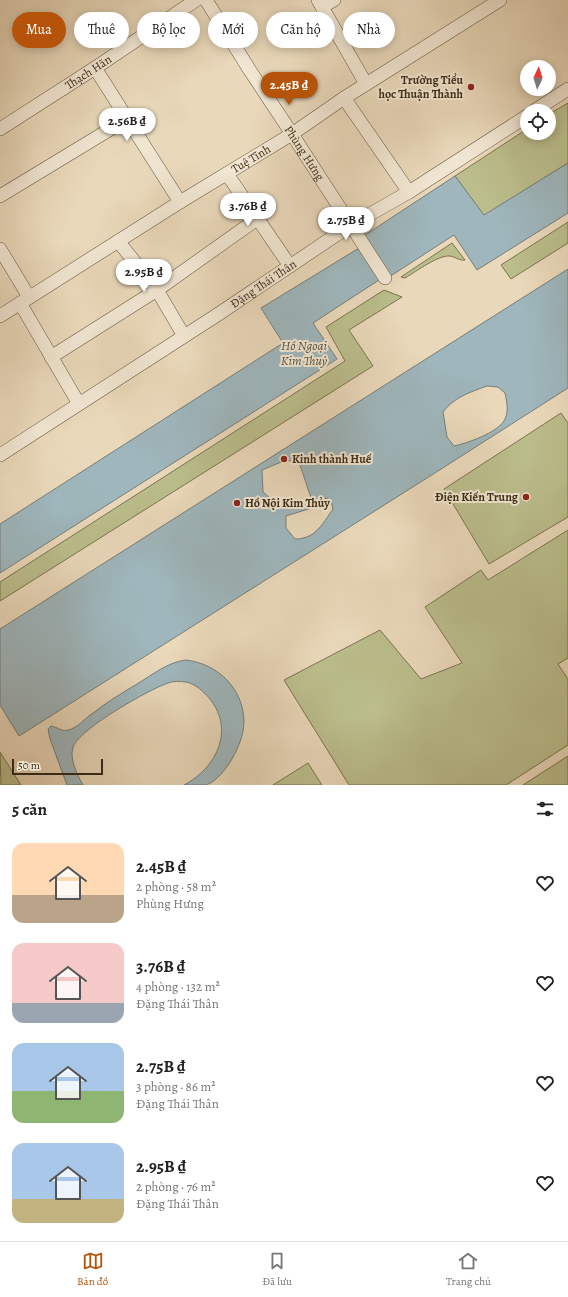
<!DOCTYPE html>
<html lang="vi">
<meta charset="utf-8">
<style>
body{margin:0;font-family:Alegreya,serif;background:#f2f2f2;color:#222;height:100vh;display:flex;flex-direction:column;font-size:15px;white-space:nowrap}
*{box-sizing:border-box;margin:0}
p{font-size:13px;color:#767676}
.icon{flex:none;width:22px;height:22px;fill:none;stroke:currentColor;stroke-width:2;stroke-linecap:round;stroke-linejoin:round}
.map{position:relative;height:785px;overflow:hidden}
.drawer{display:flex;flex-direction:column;background:#fff;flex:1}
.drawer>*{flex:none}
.banner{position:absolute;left:12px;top:12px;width:544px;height:36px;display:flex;gap:8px}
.needle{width:26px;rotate:4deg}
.tools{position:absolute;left:520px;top:60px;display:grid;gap:8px}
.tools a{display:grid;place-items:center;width:36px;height:36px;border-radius:50%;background:#fff;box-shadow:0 2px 10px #0003;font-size:20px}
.scale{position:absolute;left:12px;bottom:10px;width:91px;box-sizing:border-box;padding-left:4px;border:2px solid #3c2b15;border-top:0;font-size:11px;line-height:14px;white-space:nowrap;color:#3c2b15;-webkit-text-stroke:3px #f1e6d2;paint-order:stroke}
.price{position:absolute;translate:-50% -34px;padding:0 9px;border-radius:14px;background:#fff;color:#222;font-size:13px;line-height:26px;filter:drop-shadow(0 1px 2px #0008)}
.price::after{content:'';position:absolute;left:50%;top:24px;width:12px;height:9px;margin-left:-6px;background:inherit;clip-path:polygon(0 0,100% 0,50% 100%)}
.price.on{background:#b45309;color:#fff}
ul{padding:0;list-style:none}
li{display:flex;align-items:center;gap:12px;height:100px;padding:0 12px}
li span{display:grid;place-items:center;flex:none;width:112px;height:80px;border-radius:12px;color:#555}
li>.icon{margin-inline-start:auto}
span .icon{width:48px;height:48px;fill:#fffc;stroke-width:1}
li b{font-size:17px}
h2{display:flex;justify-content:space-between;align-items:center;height:48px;padding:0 12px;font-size:17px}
.tag{padding:0 14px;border-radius:18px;background:#fff;box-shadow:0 2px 10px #0003;font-size:14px;line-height:36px}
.tag.on{background:#b45309;color:#fff}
.dock{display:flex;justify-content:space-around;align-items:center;height:56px;border-top:1px solid #e0e0e0;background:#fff;font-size:11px;color:#767676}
.dock a{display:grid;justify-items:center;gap:2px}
.dock .on{color:#b45309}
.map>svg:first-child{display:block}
</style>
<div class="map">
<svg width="568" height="785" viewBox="0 0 568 785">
<rect width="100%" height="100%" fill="#e9d8ba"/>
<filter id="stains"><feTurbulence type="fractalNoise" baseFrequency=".005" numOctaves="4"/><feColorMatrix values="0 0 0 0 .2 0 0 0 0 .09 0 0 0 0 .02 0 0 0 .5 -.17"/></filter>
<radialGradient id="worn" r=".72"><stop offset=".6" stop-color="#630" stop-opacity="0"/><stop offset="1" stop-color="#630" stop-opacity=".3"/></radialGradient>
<path fill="#bbbd8c" stroke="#7c7450" d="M568,103v60l-84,53 -29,-40 72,-47v4h22v-19z
M568,222v21l-57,36 -10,-14z
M452,243l13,17c-5,1 -9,-3 -15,-4 -12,-1 -33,15 -45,22l-4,-1z
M384,290l18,7 -53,33 24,36 -373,235v-19l345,-221 -19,-34z
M561,413l7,10v94l-79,47 -45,-75z
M568,530v128l-10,6 10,15v66l-62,40h-157l-65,-105 96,-50 41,49 41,-16 -37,-56 56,-37 7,10z
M0,752l21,33h-20z
M568,756v29h-45z
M308,763l14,22h-49z"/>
<path fill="#9eb6bc" stroke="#777e79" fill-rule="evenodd" d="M568,163v50l-91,57 -23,-35 -65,42 -27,-40 93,-61 29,39z
M359,248l20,32 -66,43 24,36 -337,214v-49l283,-181 -22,-35z
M568,269v119l-130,83 -419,265 -19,-31v-76zM487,386l11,1 7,6c2,9 4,20 -1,28 -8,12 -36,22 -50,25l-7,-9 -4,-25c10,-14 27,-20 44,-26zM286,460l13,3c5,12 8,25 13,37l-9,7 -22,1 -18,-16 -1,-22zM326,498l5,3 2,8c-11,16 -18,30 -38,30l-9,-11v-12l32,-10z
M186,660c32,4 57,28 58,61 0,14 -6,27 -12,38 -5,9 -16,23 -26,26 -6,0 -15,0 -22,0 32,-17 51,-54 26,-86 -6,-7 -14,-15 -24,-17 -6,-1 -13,-1 -18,1 -20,7 -85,44 -94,62 -6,12 3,29 9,40h-16l-17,-46 -2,-10 3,-3c6,1 11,6 17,4 10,-2 17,-12 25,-17 14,-11 29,-20 44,-29 15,-9 31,-22 49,-24z"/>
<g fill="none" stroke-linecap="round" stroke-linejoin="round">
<defs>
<g id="minor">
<path id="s1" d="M206,0l43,69 43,65 93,144"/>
<path d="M318,0l48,84"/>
<path d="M322,7l12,-7"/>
<path d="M95,68l85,134"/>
<path d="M344,98l65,94"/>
<path d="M534,111l34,-22"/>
<path id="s2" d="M0,129l95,-61 101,-68"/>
<path d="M227,174l63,92"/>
<path d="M0,196l127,-77"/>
<path d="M118,241l39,49 27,46"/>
<path d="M0,249l29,48"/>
<path d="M20,303l59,101"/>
<path id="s3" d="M0,316l180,-114 112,-68 52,-36 156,-98"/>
<path d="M51,357l106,-67 100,-71"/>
<path id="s4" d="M0,455l217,-140 134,-90 58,-33 118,-76"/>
</g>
</defs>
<use href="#minor" stroke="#67563e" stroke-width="14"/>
<use href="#minor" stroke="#f1e6d2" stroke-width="13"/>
</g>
<g fill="#8f2418" stroke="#f1e6d2" stroke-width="1.5">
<circle cx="471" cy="87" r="4"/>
<circle cx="284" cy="459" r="4"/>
<circle cx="526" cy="497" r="4"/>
<circle cx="237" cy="503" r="4"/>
</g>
<g text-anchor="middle" stroke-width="4" stroke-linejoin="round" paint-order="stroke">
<g font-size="12" fill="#3c2b15" stroke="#f1e6d2">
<text dy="4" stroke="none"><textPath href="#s2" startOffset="105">Thạch Hãn</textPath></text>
<text dy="4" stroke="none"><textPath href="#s1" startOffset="182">Phùng Hưng</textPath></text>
<text dy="4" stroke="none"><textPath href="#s3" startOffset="296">Tuệ Tĩnh</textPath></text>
<text dy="4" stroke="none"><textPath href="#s4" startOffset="314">Đặng Thái Thân</textPath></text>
</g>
<g font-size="12" font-weight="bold" fill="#3c2b15" stroke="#f1e6d2" text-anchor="end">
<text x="463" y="84">Trường Tiểu<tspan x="463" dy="14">học Thuận Thành</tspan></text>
<text x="292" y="463" text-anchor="start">Kinh thành Huế</text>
<text x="518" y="501">Điện Kiến Trung</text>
<text x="245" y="507" text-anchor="start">Hồ Nội Kim Thủy</text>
</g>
<g font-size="13" font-style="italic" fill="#544e3f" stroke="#f1e6d2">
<text x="304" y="350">Hồ Ngoại<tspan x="304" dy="15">Kim Thuỷ</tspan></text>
</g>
</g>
<rect width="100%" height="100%" filter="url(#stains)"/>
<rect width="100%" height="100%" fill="url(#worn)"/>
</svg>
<div class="tools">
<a><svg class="needle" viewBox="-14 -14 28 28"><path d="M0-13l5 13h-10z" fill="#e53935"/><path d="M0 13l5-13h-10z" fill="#767676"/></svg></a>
<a><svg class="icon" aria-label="locate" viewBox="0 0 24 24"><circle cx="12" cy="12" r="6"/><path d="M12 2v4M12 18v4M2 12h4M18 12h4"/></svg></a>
</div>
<div class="scale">50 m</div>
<b class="price on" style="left:289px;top:106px">2.45B ₫</b>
<b class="price" style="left:127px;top:142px">2.56B ₫</b>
<b class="price" style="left:248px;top:227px">3.76B ₫</b>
<b class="price" style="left:346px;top:241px">2.75B ₫</b>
<b class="price" style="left:144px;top:293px">2.95B ₫</b>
<div class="banner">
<a class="tag on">Mua</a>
<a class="tag">Thuê</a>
<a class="tag">Bộ lọc</a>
<a class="tag">Mới</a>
<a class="tag">Căn hộ</a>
<a class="tag">Nhà</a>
</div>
</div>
<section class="drawer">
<h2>5 căn<svg class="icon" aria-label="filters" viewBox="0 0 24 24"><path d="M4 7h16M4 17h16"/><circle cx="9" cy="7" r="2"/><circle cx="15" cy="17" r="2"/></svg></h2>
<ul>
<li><span style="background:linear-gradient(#ffd9b3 65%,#b9a48a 0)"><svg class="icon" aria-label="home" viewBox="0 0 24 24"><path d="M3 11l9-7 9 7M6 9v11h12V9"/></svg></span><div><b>2.45B ₫</b><p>2 phòng · 58 m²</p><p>Phùng Hưng</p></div><svg class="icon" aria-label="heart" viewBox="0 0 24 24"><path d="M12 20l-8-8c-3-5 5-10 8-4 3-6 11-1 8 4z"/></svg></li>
<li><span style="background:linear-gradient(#f6c9c9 75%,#9aa5b1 0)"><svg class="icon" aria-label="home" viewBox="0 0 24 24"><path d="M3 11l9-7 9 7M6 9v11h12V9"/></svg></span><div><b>3.76B ₫</b><p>4 phòng · 132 m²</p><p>Đặng Thái Thân</p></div><svg class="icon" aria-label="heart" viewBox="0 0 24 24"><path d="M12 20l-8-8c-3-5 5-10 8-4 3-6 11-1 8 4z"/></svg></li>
<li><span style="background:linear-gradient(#a9c7e8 60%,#8fb573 0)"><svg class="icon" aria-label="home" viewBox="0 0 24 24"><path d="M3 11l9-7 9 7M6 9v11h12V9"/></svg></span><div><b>2.75B ₫</b><p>3 phòng · 86 m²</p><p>Đặng Thái Thân</p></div><svg class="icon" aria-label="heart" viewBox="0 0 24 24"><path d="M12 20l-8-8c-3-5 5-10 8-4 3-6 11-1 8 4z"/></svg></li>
<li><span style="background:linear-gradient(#a9c7e8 70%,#c2b280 0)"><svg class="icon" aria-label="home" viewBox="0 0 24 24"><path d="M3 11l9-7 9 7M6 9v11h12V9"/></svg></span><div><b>2.95B ₫</b><p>2 phòng · 76 m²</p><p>Đặng Thái Thân</p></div><svg class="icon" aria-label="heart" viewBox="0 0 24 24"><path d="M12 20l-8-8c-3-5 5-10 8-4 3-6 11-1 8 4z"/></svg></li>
</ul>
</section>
<nav class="dock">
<a class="on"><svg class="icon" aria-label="map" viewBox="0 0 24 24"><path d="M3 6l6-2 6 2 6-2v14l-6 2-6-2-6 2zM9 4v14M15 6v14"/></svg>Bản đồ</a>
<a><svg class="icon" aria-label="saved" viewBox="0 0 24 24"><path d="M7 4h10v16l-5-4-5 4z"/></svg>Đã lưu</a>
<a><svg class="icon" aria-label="home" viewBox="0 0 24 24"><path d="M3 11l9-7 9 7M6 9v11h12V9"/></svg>Trang chủ</a>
</nav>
